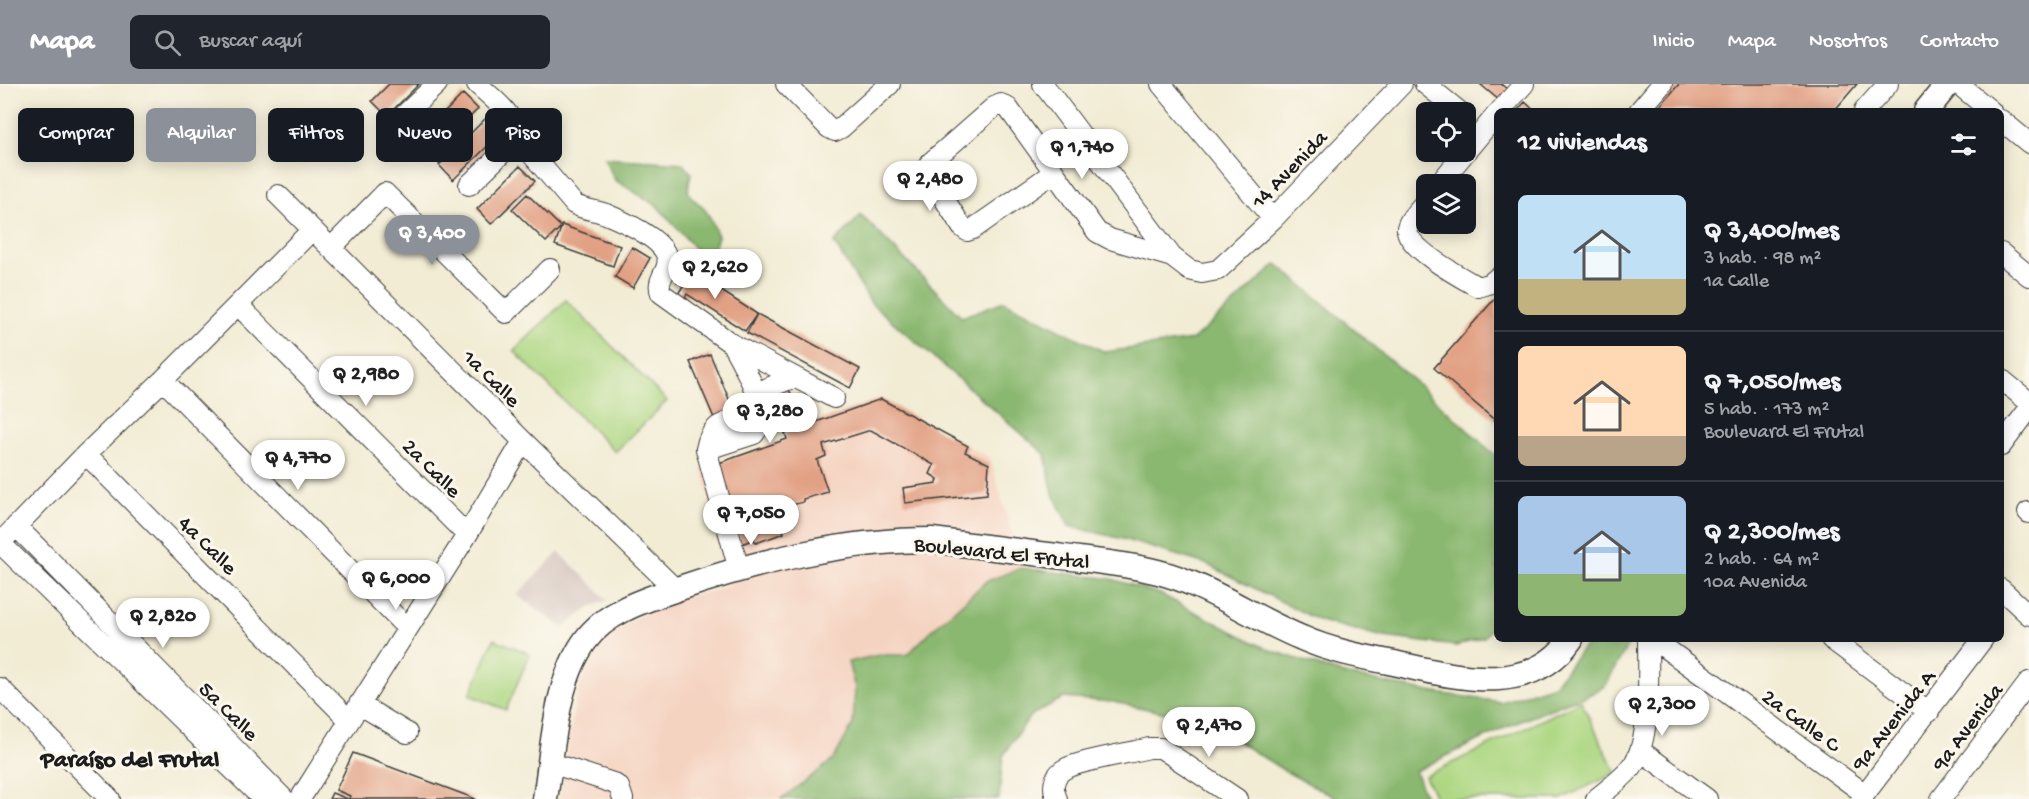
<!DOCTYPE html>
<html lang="es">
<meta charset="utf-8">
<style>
body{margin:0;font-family:"Gochi Hand",sans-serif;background:#20242c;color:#f1f3f6;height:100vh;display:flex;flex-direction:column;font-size:22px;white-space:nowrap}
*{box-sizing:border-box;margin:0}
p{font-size:20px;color:#9ea1a6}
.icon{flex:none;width:33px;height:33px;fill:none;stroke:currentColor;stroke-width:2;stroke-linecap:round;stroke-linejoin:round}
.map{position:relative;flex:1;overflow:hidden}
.panel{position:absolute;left:1494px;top:24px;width:510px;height:534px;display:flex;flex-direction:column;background:#171b24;border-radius:9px;box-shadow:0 3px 15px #0003}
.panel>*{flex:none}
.banner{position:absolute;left:18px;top:24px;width:570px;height:54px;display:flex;gap:12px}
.buttons{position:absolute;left:1416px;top:18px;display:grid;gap:12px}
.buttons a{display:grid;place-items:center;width:60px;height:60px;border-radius:9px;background:#171b24;box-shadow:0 3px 15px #0003;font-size:30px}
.price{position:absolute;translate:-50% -51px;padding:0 14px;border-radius:21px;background:#fff;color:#222;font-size:20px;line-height:39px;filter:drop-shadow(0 2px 3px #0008)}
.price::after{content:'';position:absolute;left:50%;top:36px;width:18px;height:14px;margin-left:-9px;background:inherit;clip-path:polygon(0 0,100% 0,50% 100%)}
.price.selected{background:#8c9099;color:#fff}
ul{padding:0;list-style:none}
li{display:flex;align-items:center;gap:18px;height:150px;padding:0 24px}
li+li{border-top:2px solid #363941}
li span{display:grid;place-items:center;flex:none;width:168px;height:120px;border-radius:9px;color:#555}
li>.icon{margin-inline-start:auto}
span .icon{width:72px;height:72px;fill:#fffc;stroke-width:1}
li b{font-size:26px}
h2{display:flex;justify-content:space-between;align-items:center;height:72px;padding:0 24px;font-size:26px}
.pill{padding:0 21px;border-radius:9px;background:#171b24;box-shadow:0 3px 15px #0003;font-size:21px;line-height:54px}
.pill.selected{background:#8c9099;color:#fff}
header{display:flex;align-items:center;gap:36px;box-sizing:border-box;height:84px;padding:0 30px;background:#8c9099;color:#fff}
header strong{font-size:28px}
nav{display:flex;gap:33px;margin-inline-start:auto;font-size:21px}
.search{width:420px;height:54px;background:#20242c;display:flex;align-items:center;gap:15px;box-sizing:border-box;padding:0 21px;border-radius:9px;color:#9ea1a6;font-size:22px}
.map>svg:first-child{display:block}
</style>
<header>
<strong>Mapa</strong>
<div class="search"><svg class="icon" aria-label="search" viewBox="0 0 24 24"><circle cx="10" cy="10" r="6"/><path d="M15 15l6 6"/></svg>Buscar aquí</div>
<nav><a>Inicio</a><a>Mapa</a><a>Nosotros</a><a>Contacto</a></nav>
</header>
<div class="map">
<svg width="2029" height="715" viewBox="0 0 2029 715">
<rect width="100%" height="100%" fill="#fbf7ec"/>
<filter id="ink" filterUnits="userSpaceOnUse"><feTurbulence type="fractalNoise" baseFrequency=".0167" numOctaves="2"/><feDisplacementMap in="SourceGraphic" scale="12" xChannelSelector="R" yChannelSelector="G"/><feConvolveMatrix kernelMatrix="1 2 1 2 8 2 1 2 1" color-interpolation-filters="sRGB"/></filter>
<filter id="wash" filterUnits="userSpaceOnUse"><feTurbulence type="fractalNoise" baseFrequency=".008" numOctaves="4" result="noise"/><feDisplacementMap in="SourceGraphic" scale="24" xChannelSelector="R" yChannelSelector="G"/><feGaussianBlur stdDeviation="1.35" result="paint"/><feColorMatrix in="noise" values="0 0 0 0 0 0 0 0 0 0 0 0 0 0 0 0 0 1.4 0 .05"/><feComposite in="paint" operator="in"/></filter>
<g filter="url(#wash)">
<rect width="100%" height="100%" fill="#f2ecd4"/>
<path fill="#f5d3c1" d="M881,315l109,59 32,110 -35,13 -54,48 -26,26h-28l-30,7 6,26 -2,36 -20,36 -52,39h-222l17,-103 11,-30 21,-30 32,-21 43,-17 46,-12 -8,-24 -13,-70 -7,-23 86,-30 -2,-6z"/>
<path fill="#d1c0bc" d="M559,468l49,48 -16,6 -29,22 -46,-33z"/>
<path fill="#add782" stroke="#647a4f" stroke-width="1.5" d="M566,216l101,101 -52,51 -101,-101z
M494,555l36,15 -24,56 -36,-15z
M1581,617l35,72 -55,26h-125l-11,-23z"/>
<path fill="#8ab870" stroke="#536a46" stroke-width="1.5" d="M604,74l79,5 8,10c-6,26 -2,20 14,37 6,6 9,18 13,26l-5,16 -8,8 -48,-54 -42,-26z
M861,131l101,102 42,-16 101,51 88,-12 84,-76 136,116 84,77v164l-13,16 -28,9 -72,-9 -64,-16 -114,-57 -83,-25 -54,-13 -16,-32 -8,-40 -174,-151 -37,-60z
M1022,484l90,11 48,15 107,55 76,25 86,18 72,10 53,-17 36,-46h41l-26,47 -20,11 -17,5 -59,24 -94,45 11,28h-88l-53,-28 -62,-39 -42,-16 -67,-14 -51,-4 -33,18 -27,40 -4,43h-218l52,-39 20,-36 2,-36 -7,-26 31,-7h28l26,-26 54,-48z"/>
<g id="blocks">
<path fill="#e2a184" d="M389,0h30l-32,32 -15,-15z
M1480,0h21l8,7 -9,10z
M1679,0h178l-23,27h-178z
M463,10l15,15 -48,48 -15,-15z
M1525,18l10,9h-18z
M487,33l15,15 -49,48 -14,-15z
M520,82l15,15 -44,43 -14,-15z
M527,110l34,33 -15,15 -34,-33z
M562,141l58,21 -7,20 -58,-21z
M632,163l18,11 -17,30 -18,-11z
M686,184l71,46 -12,17 -58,-37 -2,4 -7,-4 5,-8 -6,-4z
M1497,212v126l-63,-54z
M757,230l103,55 -10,19 -103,-55z
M710,270l24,57 -20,7 -24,-56z
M789,305l3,8 7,-2 1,4 10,-4 6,18 -20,8 -1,-4 -18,8 -5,-17 5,-1 -5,-13z
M881,315l87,47 -3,6 24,12 -2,30 -82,9 -2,-15 34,-5 1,-4 -8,-5 4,-9 -63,-35 -48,15 3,11 -9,4 11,32 -25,7v3l-26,7 7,24 -28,10 -2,-4 -12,5 -26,-80 71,-25 -2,-6z
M353,669l123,46h-127l1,-3 -14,-6z
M332,709l16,6h-19z"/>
</g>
</g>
<g filter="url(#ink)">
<use href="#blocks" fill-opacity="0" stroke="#3c3b38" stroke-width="1.5"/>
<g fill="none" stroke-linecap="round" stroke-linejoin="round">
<defs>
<path id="minor" d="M477,0c17,16 38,30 41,54l56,66c10,6 21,6 32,10 17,7 56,24 61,43 4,13 -12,22 -6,36l71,51 102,54
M786,0l43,44 6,3 6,-3 49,-44
M1043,0l129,173 17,13 13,3 16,-3 55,-51 129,-135
M1161,0l112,135
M1425,0l35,28
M1958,0l33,27
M1500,27l24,-27
M1639,27l23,-27
M1864,27l24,-27
M401,34l36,-34
M2001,36l28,23
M1053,89l-80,56 -6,2 -5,-4 -33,-52 -2,-6 3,-6 64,-56 7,-3 7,4 89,124 13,7 62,18
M1439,100l58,-70
M469,101l49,-47
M278,111l245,246 153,149
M1426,117c-5,7 -17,17 -19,27 -3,19 55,50 71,59l13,-4 6,-5
M331,164l54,-55 121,120 44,-44
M2001,169l28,23
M238,221l229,230
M2001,295l28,23
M163,296l244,248
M756,309l36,-15
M2001,362l28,-37
M707,368l7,-5 40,-13c19,-21 -11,-68 -22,-90
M86,370l263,266
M2028,428l1,1
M16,442l268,273
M0,459l86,-89 77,-74 149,-150
M0,459l263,256
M739,486l-33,-121c7,-40 42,-20 51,-46
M2001,505l28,26
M1653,555l212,155
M1831,555l98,73
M0,604l110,111
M359,620l48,29
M1641,667l66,48
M551,679l62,20 6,4 4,12
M300,715l167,-264 56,-94
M1057,715c-5,-10 -4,-22 6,-29 13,-9 68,-17 86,-22h12l76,51
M1596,715c12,-10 25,-19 35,-31 21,-27 17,-95 17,-129
M1861,715l122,-160
M1941,715l88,-117"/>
<path id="major" d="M1926,27l22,-27
M545,715c8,-50 10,-116 40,-158 22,-31 63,-42 98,-54 81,-27 163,-47 249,-47 44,6 88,11 131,17 32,4 64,7 95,15 51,13 95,46 144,66 29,13 62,19 92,25 58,13 136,36 177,-24"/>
</defs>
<use href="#minor" stroke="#3c3b38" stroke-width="22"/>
<use href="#major" stroke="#3c3b38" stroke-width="27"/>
<use href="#minor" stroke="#fff" stroke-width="20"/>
<use href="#major" stroke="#fff" stroke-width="24"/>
</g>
</g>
<g text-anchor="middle" stroke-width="6" stroke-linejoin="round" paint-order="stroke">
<g font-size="22" fill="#1c1c1c" stroke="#fbf7ec">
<text transform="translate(1288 84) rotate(-46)" y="8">14 Avenida</text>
<text transform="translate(493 293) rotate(45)" y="8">1a Calle</text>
<text transform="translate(433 383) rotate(45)" y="8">2a Calle</text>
<text transform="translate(209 460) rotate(45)" y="8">4a Calle</text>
<text transform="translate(1002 467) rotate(6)" y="8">Boulevard El Frutal</text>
<text transform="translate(230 626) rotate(45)" y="8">5a Calle</text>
<text transform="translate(1802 635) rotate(36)" y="8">2a Calle C</text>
<text transform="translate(1892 635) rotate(-52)" y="8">9a Avenida A</text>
<text transform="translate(1966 642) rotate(-53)" y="8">9a Avenida</text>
</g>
<g font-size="24" font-weight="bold" fill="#1c1c1c" stroke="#fbf7ec">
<text x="130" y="682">Paraíso del Frutal</text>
</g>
</g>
</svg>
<div class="buttons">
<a><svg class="icon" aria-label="locate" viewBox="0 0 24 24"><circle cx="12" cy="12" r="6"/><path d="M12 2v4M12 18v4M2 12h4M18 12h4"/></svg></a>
<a><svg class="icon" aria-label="layers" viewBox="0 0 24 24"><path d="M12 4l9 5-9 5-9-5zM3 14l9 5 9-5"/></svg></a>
</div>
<b class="price" style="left:1082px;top:96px">Q 1,740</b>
<b class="price" style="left:930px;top:128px">Q 2,480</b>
<b class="price selected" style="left:432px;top:182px">Q 3,400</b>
<b class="price" style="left:715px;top:216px">Q 2,620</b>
<b class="price" style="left:366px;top:323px">Q 2,980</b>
<b class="price" style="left:770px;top:360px">Q 3,280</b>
<b class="price" style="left:298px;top:407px">Q 4,770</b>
<b class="price" style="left:751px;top:462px">Q 7,050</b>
<b class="price" style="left:396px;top:527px">Q 6,000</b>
<b class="price" style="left:163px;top:565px">Q 2,820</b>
<b class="price" style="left:1662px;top:653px">Q 2,300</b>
<b class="price" style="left:1209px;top:674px">Q 2,470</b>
<div class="banner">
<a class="pill">Comprar</a>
<a class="pill selected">Alquilar</a>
<a class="pill">Filtros</a>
<a class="pill">Nuevo</a>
<a class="pill">Piso</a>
</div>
<section class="panel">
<h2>12 viviendas<svg class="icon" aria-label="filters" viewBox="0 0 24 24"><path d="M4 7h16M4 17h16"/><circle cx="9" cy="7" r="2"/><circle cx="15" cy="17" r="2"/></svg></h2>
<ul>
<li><span style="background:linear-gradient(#bfe0f5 70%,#c2b280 0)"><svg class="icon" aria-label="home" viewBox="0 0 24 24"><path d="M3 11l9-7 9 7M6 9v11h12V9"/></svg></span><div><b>Q 3,400/mes</b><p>3 hab. · 98 m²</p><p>1a Calle</p></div></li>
<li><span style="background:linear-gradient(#ffd9b3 75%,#b9a48a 0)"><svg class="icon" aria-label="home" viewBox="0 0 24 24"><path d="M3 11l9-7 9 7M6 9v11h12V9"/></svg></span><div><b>Q 7,050/mes</b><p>5 hab. · 173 m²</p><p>Boulevard El Frutal</p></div></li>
<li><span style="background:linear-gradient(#a9c7e8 65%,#8fb573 0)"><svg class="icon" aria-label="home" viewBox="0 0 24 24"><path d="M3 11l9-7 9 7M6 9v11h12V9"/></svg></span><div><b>Q 2,300/mes</b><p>2 hab. · 64 m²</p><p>10a Avenida</p></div></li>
</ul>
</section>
</div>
